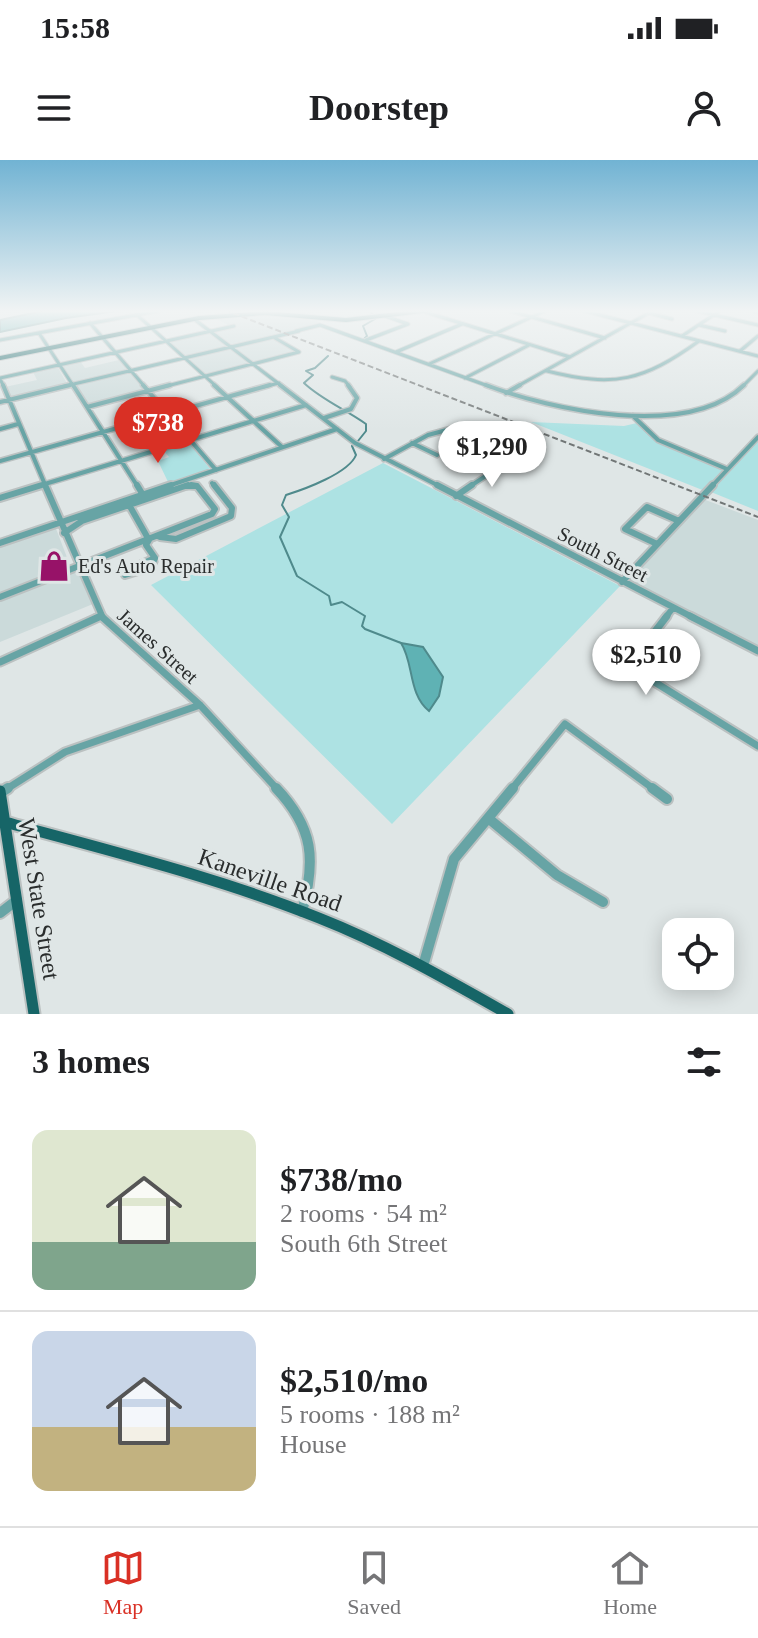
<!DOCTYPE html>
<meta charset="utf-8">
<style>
body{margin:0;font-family:Georgia,serif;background:#f2f2f2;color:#202124;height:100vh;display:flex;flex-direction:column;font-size:30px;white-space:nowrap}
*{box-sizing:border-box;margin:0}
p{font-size:26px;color:#757577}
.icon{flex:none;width:44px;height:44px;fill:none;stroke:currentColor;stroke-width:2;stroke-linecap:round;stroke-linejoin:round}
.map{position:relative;height:854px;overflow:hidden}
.panel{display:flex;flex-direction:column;background:#fff;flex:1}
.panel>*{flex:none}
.fabs{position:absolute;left:662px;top:758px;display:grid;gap:16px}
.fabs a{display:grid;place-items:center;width:72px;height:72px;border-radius:16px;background:#fff;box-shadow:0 4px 20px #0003;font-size:40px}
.price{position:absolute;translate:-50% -68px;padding:0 18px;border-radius:28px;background:#fff;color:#222;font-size:26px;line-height:52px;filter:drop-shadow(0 2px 4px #0008)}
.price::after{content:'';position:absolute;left:50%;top:48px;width:24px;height:18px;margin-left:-12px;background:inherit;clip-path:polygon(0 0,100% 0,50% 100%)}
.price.current{background:#d93025;color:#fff}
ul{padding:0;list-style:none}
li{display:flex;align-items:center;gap:24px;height:200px;padding:0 32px}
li+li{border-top:2px solid #e0e0e0}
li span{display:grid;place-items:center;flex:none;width:224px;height:160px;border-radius:16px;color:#555}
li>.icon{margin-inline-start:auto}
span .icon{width:96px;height:96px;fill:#fffc;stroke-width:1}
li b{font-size:34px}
h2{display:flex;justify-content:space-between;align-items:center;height:96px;padding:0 32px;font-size:34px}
.status{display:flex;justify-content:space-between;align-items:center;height:56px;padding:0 40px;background:#fff;direction:ltr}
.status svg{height:22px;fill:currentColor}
header{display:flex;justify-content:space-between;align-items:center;height:104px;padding:0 32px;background:#fff;font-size:36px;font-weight:600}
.dock{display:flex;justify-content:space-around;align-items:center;height:112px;border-top:2px solid #e0e0e0;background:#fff;font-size:22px;color:#757577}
.dock a{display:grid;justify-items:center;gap:4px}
.dock .current{color:#d93025}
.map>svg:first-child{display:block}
</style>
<div class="status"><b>15:58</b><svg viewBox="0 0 49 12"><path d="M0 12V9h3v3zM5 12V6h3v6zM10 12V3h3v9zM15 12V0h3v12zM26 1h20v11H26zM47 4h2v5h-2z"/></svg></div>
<header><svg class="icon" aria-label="menu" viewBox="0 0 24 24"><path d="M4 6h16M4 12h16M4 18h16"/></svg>Doorstep<svg class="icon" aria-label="person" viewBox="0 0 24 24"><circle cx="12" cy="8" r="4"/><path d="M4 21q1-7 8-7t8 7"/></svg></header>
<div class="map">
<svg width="758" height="854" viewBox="0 0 758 854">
<rect width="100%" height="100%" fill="#dfe6e6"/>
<path fill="#cbdada" d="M275,154l45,8 -47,14 25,16 -43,11 -42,-32 19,-4 -17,-9z
M211,172l18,14 -44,11 -17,-15z
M232,188l20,16 -47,11 -18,-17z
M119,200l9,11 -55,13 -12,-18 19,-5 5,7z
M57,206l11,19 -59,14 -4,-12 32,-7 -4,-8z
M129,212l17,19 -59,15 -13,-21z
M703,339l55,21v128l-133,-68z
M55,366l16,42 -71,27v-50z
M76,409l17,35 -93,38v-44z"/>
<path fill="#ade2e3" d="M531,262l93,4 13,-3 23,19 64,27 -19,22z
M758,281v70l-47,-19z
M189,283l22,27 -42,14 -11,-23 11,-4 -5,-6z
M383,303l237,123 -228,238 -241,-239z"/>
<path fill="#5fb2b4" stroke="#4f8a8c" stroke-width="2" d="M47,150h77l-58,8 -66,14v-12z
M401,483l22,4 20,30 -4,19 -10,15c-21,-17 -15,-48 -28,-68z"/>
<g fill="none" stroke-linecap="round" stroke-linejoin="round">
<path stroke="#4f8a8c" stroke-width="2" d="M369,150l4,5
M364,179l3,-3 -4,-10 12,-7
M328,196l-13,12 -9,3 7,4 -9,8c18,17 41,26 62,41v7l-8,10
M352,286l4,9c-7,18 -51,34 -70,40l-4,10 7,12 -9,20 17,39 32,20 2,9 11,-3 23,14 -3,10 3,3 36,14"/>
<defs>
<path id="minor-far4" d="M507,150l98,28
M581,150l177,46
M693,150l65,15
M750,150l8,2
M422,151l148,46
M649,153l23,6
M136,154l81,73
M385,156l23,8
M194,159l89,68
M90,163l55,64
M320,165l171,62
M699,165l26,6
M296,171l24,-6
M39,173l35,54
M682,176l39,-26
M275,178l24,14
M0,180l163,-30
M366,180l42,-16
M740,191l18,-15
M396,192l66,-28
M429,204l118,-54
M547,211c68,17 96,10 152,-30
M332,217l13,4 5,6
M0,218l234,-52
M465,218l64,-33
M0,219l4,8
M61,227l238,-56
M163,227l136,-35
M263,227l16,-4
M516,227l138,-77
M742,227l16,-16"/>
<path id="minor-far3" d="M3,225l43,102
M73,225l65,102
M143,225l73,85
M214,225l68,62
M280,225l75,58 86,44
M486,225c65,25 202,55 258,0
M506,233l14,-8
M0,242l70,-17
M87,247l83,-22
M633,256l25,24 69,29
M324,258l27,-9 6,-11 -9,-13
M0,269l18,-5
M412,283l25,12
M384,299l44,-24 26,-7
M0,301l270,-76
M212,323l3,4
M35,327l271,-82
M165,327l172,-58
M182,327h16
M469,327l44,-29
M711,327l47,-50"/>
<path id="minor-far2" d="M45,325l58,133
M137,325l6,10
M437,325l257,133
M456,336l16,-11
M0,338l42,-13
M128,343l21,37 -3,5 9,13
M64,373l18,-12 106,-36
M160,377l16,2 55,-23 1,-8 -18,-23
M0,383l171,-58
M657,384l-32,-15 22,-22 32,14
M155,398l-4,9 -26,8 -1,-3z
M622,422l91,-97
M0,437l212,-83 3,-5 -18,-23 -6,-1
M96,458l5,-2
M665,458l8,-10"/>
<path id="minor-far1" d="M101,456l99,89 78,85
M667,456l-32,41 5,16 118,73
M690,456l68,35
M0,502l101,-46
M5,630l60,-38 135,-47
M511,630l54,-66 90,66"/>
<path id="minor" d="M276,628c38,40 40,72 26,124
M652,628l15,11
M0,633l8,-5
M488,658l69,57 46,27
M0,753l17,-13
M423,806l31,-107 59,-71"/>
<path id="major-far1" d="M0,198l199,-40 66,-5 81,7 85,-10"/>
<path id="major" d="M0,631l34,223
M5,662c105,29 212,55 314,96 66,26 127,61 189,96"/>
</defs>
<use href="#minor-far4" stroke="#bbc1c1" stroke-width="5"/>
<use href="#minor-far3" stroke="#bbc1c1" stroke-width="7"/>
<use href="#minor-far2" stroke="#bbc1c1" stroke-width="10"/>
<use href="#minor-far1" stroke="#bbc1c1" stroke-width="11"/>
<use href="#minor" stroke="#bbc1c1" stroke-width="14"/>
<use href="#major-far1" stroke="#bbc1c1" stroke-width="6"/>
<use href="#major" stroke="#bbc1c1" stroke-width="15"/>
<use href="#minor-far4" stroke="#67a4a5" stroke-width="3"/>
<use href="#minor-far3" stroke="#67a4a5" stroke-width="4"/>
<use href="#minor-far2" stroke="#67a4a5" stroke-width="6"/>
<use href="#minor-far1" stroke="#67a4a5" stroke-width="7"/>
<use href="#minor" stroke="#67a4a5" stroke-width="10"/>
<use href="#major-far1" stroke="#166567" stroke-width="4"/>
<use href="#major" stroke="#166567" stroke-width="11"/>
<path stroke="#717676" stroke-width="2" stroke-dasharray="6 3" stroke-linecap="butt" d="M225,150l533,207"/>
</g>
<linearGradient id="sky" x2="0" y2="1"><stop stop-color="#71b3d3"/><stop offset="0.56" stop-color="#f1f4f4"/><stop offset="1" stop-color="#f1f4f4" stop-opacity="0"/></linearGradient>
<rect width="758" height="270" fill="url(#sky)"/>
<defs>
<symbol id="shop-bare" viewBox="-9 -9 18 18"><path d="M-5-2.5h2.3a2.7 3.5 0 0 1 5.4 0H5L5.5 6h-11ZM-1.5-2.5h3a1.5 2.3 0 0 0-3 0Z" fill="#971268" stroke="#dfe6e6" stroke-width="2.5" paint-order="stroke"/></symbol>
</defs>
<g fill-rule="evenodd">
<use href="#shop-bare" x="32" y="384" width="44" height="44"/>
</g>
<g text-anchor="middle" stroke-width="6" stroke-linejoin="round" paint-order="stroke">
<g font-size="20" fill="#2a2d2d" stroke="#dfe6e6">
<text transform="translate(603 394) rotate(27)" y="7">South Street</text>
<text transform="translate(158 486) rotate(42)" y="7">James Street</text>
</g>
<g font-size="20" fill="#2a2d2d" stroke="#dfe6e6" text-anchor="start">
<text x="78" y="413">Ed's Auto Repair</text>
</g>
<g font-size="24" fill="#2a2d2d" stroke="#dfe6e6">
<text transform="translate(270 720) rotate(19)" y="8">Kaneville Road</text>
<text transform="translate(39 739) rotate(81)" y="8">West State Street</text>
</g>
</g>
</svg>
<div class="fabs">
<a><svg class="icon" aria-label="locate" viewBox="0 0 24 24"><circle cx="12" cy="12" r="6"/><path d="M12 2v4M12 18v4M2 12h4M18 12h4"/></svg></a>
</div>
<b class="price current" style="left:158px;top:305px">$738</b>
<b class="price" style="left:492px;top:329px">$1,290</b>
<b class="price" style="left:646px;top:537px">$2,510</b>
</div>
<section class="panel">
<h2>3 homes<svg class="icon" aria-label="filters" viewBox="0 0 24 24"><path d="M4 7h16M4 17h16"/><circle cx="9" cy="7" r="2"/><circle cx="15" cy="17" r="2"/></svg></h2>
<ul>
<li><span style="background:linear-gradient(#dfe7d0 70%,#7fa58c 0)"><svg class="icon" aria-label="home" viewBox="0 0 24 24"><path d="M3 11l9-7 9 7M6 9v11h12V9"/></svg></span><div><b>$738/mo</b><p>2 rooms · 54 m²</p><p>South 6th Street</p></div></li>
<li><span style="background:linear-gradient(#c9d6e8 60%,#c2b280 0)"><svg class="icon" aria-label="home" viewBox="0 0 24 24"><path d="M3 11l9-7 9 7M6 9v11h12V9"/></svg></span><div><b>$2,510/mo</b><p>5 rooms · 188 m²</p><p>House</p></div></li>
</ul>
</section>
<nav class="dock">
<a class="current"><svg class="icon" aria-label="map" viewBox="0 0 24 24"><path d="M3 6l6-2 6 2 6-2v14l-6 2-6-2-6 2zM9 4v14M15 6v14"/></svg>Map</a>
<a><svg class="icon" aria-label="saved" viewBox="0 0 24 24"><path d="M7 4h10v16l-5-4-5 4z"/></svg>Saved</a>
<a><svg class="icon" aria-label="home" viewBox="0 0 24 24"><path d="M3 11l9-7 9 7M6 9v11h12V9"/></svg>Home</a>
</nav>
